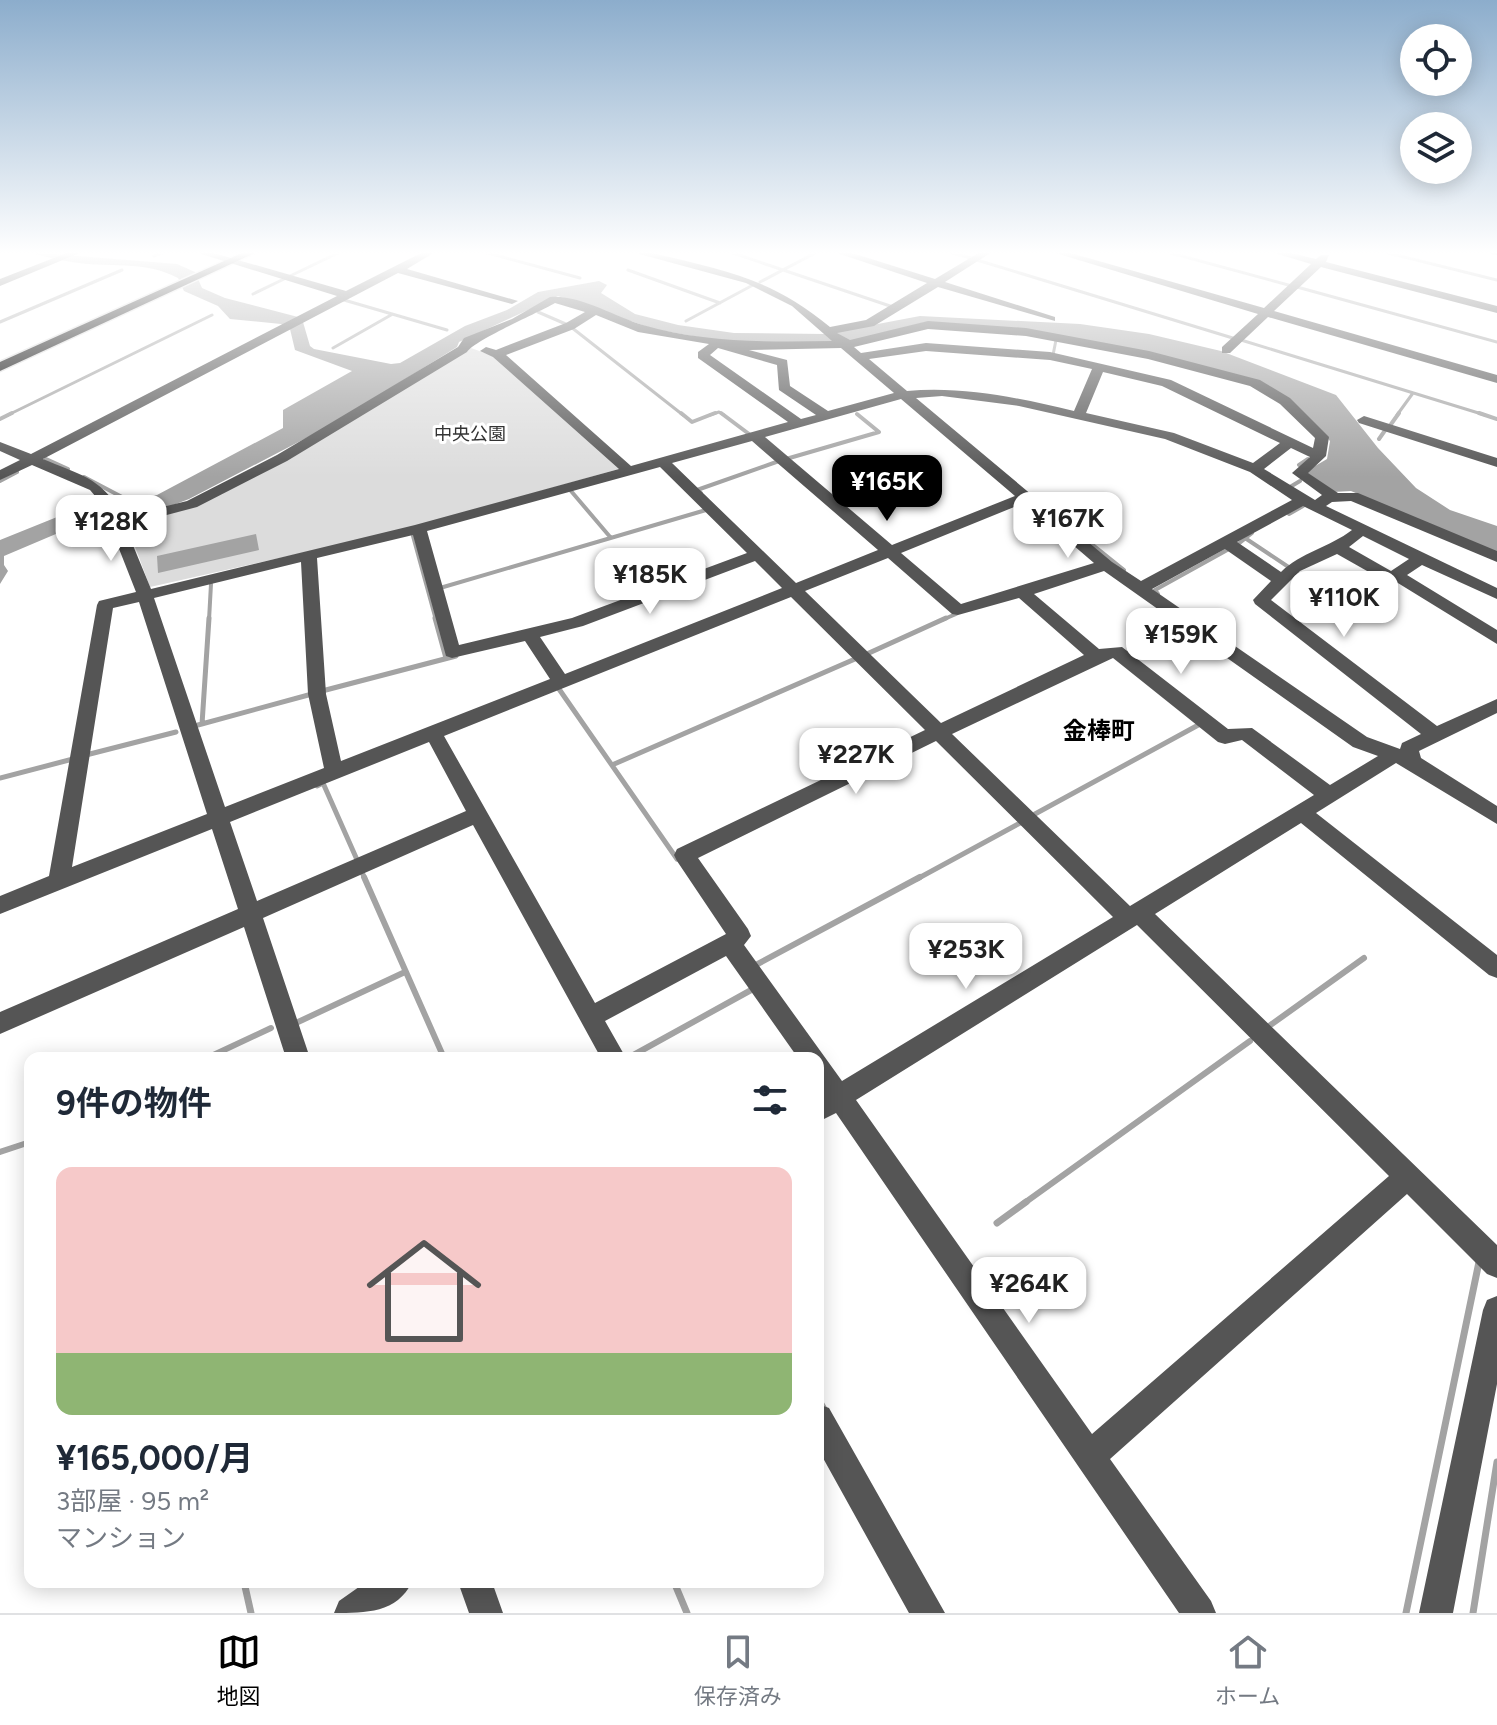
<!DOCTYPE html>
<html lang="ja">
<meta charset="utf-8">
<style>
body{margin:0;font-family:Figtree,"Noto Sans JP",sans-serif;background:#f2f2f3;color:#1f2937;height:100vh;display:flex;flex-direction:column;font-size:30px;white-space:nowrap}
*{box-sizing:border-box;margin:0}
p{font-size:26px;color:#747a83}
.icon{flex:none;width:44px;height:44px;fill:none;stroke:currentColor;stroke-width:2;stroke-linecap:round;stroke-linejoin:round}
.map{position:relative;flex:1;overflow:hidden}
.details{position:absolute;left:24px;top:1052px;width:800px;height:536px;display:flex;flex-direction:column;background:#fff;border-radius:16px;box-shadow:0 4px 20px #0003}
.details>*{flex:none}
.fabs{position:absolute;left:1400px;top:24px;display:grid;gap:16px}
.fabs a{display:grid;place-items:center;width:72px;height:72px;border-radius:50%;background:#fff;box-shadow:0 4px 20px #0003;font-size:40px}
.price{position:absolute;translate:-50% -68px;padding:0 18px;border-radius:16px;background:#fff;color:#222;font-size:26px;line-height:52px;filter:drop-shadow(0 2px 4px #0008)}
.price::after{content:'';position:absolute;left:50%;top:48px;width:24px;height:18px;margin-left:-12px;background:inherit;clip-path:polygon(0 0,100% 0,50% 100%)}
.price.selected{background:#000;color:#fff}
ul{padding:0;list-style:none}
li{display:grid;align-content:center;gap:16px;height:424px;padding:0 32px}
li span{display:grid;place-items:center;height:248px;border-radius:16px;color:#555}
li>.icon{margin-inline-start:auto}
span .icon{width:144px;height:144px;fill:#fffc;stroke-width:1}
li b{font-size:34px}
h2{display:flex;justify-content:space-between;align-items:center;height:96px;padding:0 32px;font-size:34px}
.tabs{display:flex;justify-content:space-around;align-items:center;height:112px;border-top:2px solid #e0e1e3;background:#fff;font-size:22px;color:#747a83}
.tabs a{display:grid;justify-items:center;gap:4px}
.tabs .selected{color:#000}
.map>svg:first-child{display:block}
</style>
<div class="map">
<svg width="1497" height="1613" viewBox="0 0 1497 1613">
<rect width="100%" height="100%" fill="#fff"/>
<path fill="#dcdcdc" d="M471,348l22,8 129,112 -227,64 -245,55 -23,-62 47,-13z"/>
<path fill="#a3a3a3" d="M28,252l149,12 18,8 7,16 23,10 73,19 5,5 7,24 4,3 77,15 9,-1 65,-37 42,-16 31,-18 61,-11 8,4 -6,8 34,21 43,11 56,8 91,1 95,-18 160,8 69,10 72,17 115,44 42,53 38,40 34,22 47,16v27l-146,-62 -18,1 -28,-20 22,-13 3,-18 -32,-34 -34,-24 -242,-53 -96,-8 -80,20 -115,1 -77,-14 -96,-33 -99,46 -2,5 -126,78 -142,74 -21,8 -98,21 -66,28v9l4,6 -8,13v-44l67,-27 90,-18 126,-67v-18l69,-39 -57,-21 -5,-21 -9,-5 -51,-5 -12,-13 -34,-15 -6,-13c-33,-18 -71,-10 -106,-16 -15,-2 -29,-6 -44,-10z
M256,534l3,16 -101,23 -1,-17z"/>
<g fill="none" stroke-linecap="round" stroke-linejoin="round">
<path stroke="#a3a3a3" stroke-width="3" d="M484,252l96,26
M730,252l163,55
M949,252l22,6
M1167,252l125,34
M1384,252l113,28
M154,256l10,-4
M977,260l259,79
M628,270l92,33
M290,276l50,-24
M760,282l57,-30
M1297,287l200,55
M253,294l31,-15
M344,300l103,30
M538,312l30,13
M686,321l67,-36
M0,322l122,-52
M571,327l112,88
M1241,340l244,75
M333,348l58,-33
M1053,355l3,-15
M8,415l204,-100
M710,415l9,-3 5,3
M1397,415l16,-22"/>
<path stroke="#a3a3a3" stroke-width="4" d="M681,413l11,9 23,-9
M721,413l28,21
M1479,413l18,6
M0,419l12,-6
M1389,427l10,-14
M1379,439l7,-10
M46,459l22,10
M786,459l93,-27 -22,-18
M1299,465l9,-6
M84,477l38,20
M0,481l17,-9
M1290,487l10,-6
M571,491l40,47
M701,493l-4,-3 82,-29 -2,-2
M1053,513l71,57
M1289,514l14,-8
M413,536l23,84
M1245,538l45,30
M1237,545l15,-12
M440,588l266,-78
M1158,594l-3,-4 74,-41
M209,620l2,-36
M942,620l14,-6"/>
<path stroke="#a3a3a3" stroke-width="5" d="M435,618l11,40
M869,653l77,-35
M559,689l118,170
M322,691l134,-35
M202,724l7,-106
M198,725l114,-31
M86,755l90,-23
M612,765l243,-106
M0,778l73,-19
M317,786l6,-3 35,79
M1035,814l167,-91
M361,870l4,9
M917,879l105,-57"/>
<path stroke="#a3a3a3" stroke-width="6" d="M364,877l80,181
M754,966l166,-89
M298,1022l107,-50
M1265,1029l99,-71
M207,1058l64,-30
M628,1058l125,-69
M0,1152l30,-10
M1023,1204l227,-163"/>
<path stroke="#a3a3a3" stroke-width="7" d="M997,1223l29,-21
M818,1399l7,12
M244,1582l7,31
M674,1582l13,31
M1406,1613l73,-351
M1473,1613l24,-151"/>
<defs>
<path id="major" d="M244,252h13l-257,119v-9z"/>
</defs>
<use href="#major" stroke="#dbdbdb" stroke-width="3"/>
<path fill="#555" fill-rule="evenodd" d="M69,252h13l-82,34v-7z
M195,252h15l136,39 77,-39h12l-28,17 111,32 -6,3 -114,-31 -355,186c35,15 63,20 79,58l65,-16 90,-46 181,-108 6,-9 48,-19 38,-22c28,-3 66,20 93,28 61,18 127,17 189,16l-40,-35 -46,-23 -114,-31h16c74,18 122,25 182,75l36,-7 61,-37 -93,-31h15l86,27 45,-27h12l-47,30 110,35v4l-117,-34 -64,39 -37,7 13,7 78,-19 98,7 123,23 111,29 30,18 39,39 -3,19 -18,17 30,20h20l139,58v11l-146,-61 -19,1 -6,4 171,82v11l-75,-34 -15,10 90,55v14l-104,-64h-10l-46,-26 -37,17 -29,29 166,126 60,-27v14l-78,38 2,7 76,48v18l-101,-61 -80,50 181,142v23l-8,-3 -188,-152 -146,91 342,331v33l-10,-4 -80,-80 -297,265 101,142 5,12h-37l-343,-500 -18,9v-26l4,-2 -4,-6v-30h-20l-72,-102 -121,65 21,37h-25l-128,-233 -210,93 47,140h-24l-42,-131 -244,107v-22l238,-103 -26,-80 -212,85v-18l49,-20 48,-271 2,-4 37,-9 -35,-89 -11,-13 -58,-25 -32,15v-10l20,-10 -20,-9v-9l31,12 306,-158zM555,303l30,9 -19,11 -70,27 -10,-3 -6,4 13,6 126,112 -204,56 -264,64 -26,-63 72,-19 90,-46 180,-109c8,-12 71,-39 88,-49zM596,315l42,17 71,12 -11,8v6l90,64 -157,44 -125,-111 68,-26zM928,329l98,7 122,23 102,27 30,18 35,34 -2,10 -142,-68 -121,-28 -124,-9 -65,10 -7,-6zM718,348l59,17 2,25 37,25 -15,4 -91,-64zM841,348l53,45 -66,18 -38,-25 -3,-26 -38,-10zM926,351l124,9 42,9 -18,42c-55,-13 -110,-25 -167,-20l-38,-32zM1103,372l59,14 118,57 -27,20 -79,-30 -88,-20zM942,396l77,10 146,33 85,33 42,28 -151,81 -29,-19 -196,-164zM901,399l114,97 -123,49 -127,-108zM752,441l126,109 -82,33 -124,-120zM1291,448l19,9 -18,16 30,22 -7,5 -51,-31zM660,467l87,86 -175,65 -113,27 -32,-114zM1024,503l70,60 -133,41 -60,-51zM1303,506l49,24c-22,17 -52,23 -71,42l-44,-30zM413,535l33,121 6,2 73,-17 25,38 -209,82 -15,-67 -9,-136zM1363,536l46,23 -18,12 -42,-24zM1225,549l46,32 -18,19 2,4 166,130 -19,9 -2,6 -33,-12 -215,-148zM888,558l64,56 6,1 61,-17 65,57 -143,68 -136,-132zM755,561l27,27 -217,86 -25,-37 43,-11zM301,562l7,132 16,74 -99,39 -71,-209zM1104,571l249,176 25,9 -48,29 -78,-57 -24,1 -106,-82 -23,2 -65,-55zM791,597l134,133 -248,119 -3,6 3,6 49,73 -131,69 -151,-267zM139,602l68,212 -135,53 41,-259zM1113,658l105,84 7,2 17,-4 72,55 -184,111 -178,-172zM936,741l177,176 -271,164 -98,-136 7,-9 -3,-7 -50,-71zM429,742l37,69 -209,90 -27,-79zM1137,925l252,251 -297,258 -236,-334z
M1052,252h15l197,56 47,-44 -40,-12h16l29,7 5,-4h8l-3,7 171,44v7l-176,-46 -47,44 223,64v8l-229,-66 -38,36h-8v-6l36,-33z
M1490,252h7v3l-6,-1z
M1364,416l133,42v9l-138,-44 -2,-3z
M1497,1296v88l-44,229h-34l64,-303 4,-10z
M818,1404l11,4 116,205h-36l-91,-164z
M366,1582h46c-15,31 -46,31 -78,31l5,-12z
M458,1582h34l11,31h-34z"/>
<use href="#major" fill="#000" fill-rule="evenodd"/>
</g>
<linearGradient id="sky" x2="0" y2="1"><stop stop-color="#8cadcc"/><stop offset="0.53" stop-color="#fff"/><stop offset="1" stop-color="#fff" stop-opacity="0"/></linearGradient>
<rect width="1497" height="477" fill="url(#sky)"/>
<g text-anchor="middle" stroke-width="6" stroke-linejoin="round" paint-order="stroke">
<g font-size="18" fill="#333" stroke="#fff">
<text x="470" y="440">中央公園</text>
</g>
<g font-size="24" font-weight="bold" fill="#000" stroke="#fff">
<text x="1099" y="739">金棒町</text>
</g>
</g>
</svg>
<div class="fabs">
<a><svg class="icon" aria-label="locate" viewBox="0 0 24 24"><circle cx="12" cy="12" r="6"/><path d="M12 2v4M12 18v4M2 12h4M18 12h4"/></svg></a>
<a><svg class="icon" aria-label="layers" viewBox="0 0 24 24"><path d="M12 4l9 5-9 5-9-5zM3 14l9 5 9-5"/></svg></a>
</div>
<b class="price selected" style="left:887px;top:523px">¥165K</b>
<b class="price" style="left:1068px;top:560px">¥167K</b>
<b class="price" style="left:111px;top:563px">¥128K</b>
<b class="price" style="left:650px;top:616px">¥185K</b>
<b class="price" style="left:1344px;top:639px">¥110K</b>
<b class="price" style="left:1181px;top:676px">¥159K</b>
<b class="price" style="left:856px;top:796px">¥227K</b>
<b class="price" style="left:966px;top:991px">¥253K</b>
<b class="price" style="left:1029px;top:1325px">¥264K</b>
<section class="details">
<h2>9件の物件<svg class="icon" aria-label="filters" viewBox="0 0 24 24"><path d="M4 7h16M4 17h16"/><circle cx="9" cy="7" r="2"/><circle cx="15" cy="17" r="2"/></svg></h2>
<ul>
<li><span style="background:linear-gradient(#f6c9c9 75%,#8fb573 0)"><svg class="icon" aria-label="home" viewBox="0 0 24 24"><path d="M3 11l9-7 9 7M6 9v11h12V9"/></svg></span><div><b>¥165,000/月</b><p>3部屋 · 95 m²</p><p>マンション</p></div></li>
</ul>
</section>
</div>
<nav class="tabs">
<a class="selected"><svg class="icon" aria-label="map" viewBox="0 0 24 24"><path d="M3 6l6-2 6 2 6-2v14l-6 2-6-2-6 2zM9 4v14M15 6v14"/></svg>地図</a>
<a><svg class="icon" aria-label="saved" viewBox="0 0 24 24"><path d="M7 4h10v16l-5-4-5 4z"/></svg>保存済み</a>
<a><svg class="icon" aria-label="home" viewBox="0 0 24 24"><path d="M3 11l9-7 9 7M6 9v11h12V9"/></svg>ホーム</a>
</nav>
